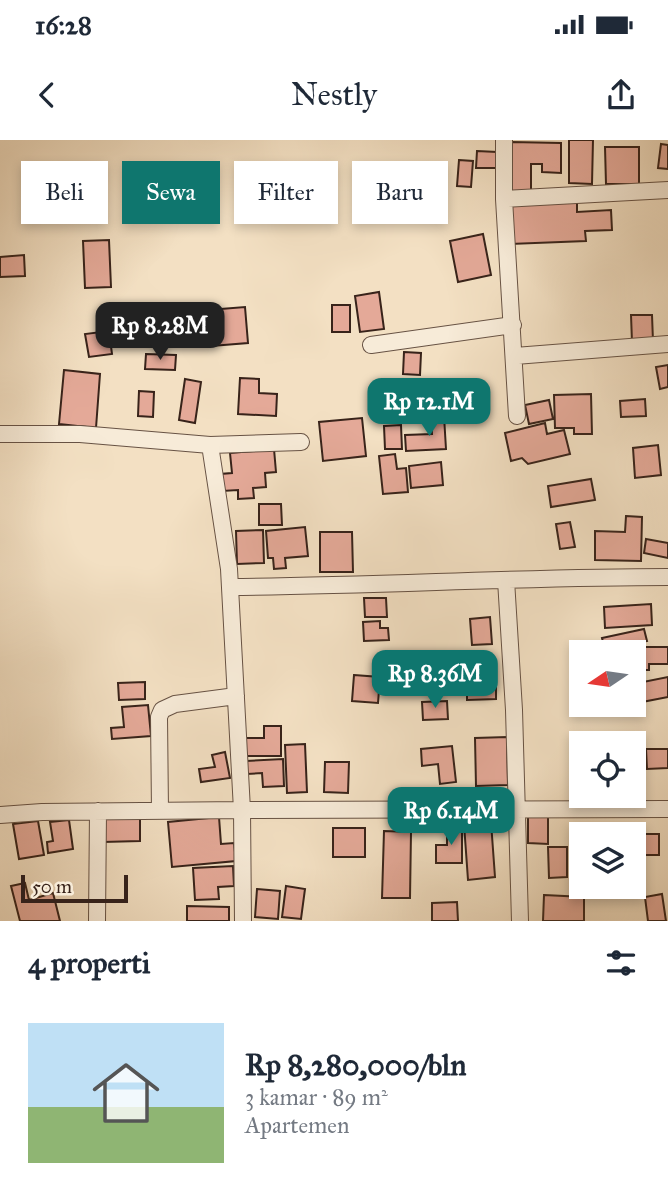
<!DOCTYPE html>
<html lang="id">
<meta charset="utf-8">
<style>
body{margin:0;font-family:"IM FELL Great Primer",serif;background:#f2f2f3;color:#1f2937;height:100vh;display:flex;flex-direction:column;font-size:26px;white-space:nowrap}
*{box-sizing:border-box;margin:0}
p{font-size:23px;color:#747a83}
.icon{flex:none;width:38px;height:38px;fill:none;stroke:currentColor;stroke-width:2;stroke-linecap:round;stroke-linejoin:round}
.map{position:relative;height:781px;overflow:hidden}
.drawer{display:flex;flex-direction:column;background:#fff;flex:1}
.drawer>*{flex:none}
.guide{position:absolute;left:21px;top:21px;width:626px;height:63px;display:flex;gap:14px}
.needle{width:46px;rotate:257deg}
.tools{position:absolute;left:569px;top:500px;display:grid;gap:14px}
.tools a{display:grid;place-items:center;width:77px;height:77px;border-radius:0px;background:#fff;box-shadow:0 4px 10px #0003;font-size:35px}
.scale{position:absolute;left:21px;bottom:18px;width:107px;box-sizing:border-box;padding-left:7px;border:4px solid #38231a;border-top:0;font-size:19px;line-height:24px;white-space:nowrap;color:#38231a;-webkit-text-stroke:5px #f7ebd8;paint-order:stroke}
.price{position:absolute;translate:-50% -60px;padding:0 16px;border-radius:14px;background:#0f766e;color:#fff;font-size:23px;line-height:46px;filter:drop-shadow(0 2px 4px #0008)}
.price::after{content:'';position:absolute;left:50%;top:42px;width:21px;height:16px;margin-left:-10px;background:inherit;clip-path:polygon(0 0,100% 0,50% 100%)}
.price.on{background:#222;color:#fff}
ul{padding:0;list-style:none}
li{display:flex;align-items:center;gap:21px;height:175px;padding:0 28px}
li span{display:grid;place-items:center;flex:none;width:196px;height:140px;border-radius:0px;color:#555}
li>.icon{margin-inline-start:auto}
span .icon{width:84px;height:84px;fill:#fffc;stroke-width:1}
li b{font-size:30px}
h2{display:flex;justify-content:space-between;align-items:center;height:84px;padding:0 28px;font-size:30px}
.chip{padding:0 24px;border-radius:0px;background:#fff;box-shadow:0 4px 10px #0003;font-size:24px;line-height:63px}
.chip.on{background:#0f766e;color:#fff}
.status{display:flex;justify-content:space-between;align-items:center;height:49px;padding:0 35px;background:#fff;direction:ltr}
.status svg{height:19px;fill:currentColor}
header{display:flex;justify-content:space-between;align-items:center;height:91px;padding:0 28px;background:#fff;font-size:32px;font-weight:600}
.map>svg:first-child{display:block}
</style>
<div class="status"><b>16:28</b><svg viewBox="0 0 49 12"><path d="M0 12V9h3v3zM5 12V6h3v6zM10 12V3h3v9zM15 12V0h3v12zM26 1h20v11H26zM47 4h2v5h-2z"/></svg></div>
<header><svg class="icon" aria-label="back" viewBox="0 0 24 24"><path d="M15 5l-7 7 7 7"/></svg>Nestly<svg class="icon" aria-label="share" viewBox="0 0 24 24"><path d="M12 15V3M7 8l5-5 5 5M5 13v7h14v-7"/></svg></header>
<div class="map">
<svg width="668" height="781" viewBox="0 0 668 781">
<rect width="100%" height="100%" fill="#f3e0c3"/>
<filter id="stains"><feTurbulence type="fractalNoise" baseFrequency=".00286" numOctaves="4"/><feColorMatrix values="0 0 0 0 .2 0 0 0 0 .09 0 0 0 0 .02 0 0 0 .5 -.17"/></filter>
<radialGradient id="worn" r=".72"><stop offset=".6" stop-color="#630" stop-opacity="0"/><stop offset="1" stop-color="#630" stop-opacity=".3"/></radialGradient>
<path fill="#e4a998" stroke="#38231a" stroke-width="2" d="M569,0h24l-1,44 -23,-1z
M511,2l50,1v30l-19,-1v-8h-11v29h-21z
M661,4l7,1v24l-10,-1z
M605,7h34v37h-33z
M477,11l20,1v16h-21z
M459,20l14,1 -2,26 -14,-1z
M577,56v16l34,-2 1,20 -27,1 1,10 -76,3 -2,-45z
M483,94l8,41 -33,7 -8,-41z
M109,100l2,47 -26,1 -2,-47z
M24,115l1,21 -25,1v-20z
M379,152l5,37 -24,3 -5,-36z
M332,165h18v27h-18z
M245,167l3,36 -49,4 -3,-36z
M631,175h21l1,26 -21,1z
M109,191l3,23 -23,3 -4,-23z
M404,212l17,1 -1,22 -17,-1z
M146,214l30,1 -1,15 -30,-1z
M668,225v22l-8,2 -4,-22z
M64,230l36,4 -4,54 -37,-4z
M240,238l19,1v14l18,1 -1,22 -38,-2z
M185,239l16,3 -6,41 -16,-3z
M139,251l15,1 -1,25 -15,-1z
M591,254l1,40h-18v-6h-19l-1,-33z
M645,259l1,17 -25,1 -1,-16z
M549,260l4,19 -24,5 -4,-19z
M431,276h13l2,33 -40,2 -1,-16 27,-1z
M362,278l4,38 -43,5 -4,-39z
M545,283l2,11 17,-4 6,24 -42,10 -6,-6 -11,3 -6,-28z
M401,285l1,24h-17l-1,-23z
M658,305l3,30 -26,3 -2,-30z
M274,309l2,23 -11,1 1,14 -13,1 1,10 -16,1v-9l-16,1 -2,-17 12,-1 -2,-20z
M395,314l2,15 9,-1 2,24 -25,2 -4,-38z
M441,322l2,23 -32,3 -2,-22z
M591,339l4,21 -44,7 -3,-21z
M259,364h22l1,21h-23z
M626,376l16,1 -1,44 -46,-1v-29l30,1z
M570,382l5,25 -15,2 -4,-25z
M305,387l3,29 -23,2 1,10 -12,1 -1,-11h-5l-2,-27z
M263,390l1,33 -27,1 -1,-33z
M320,392h32l1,40h-33z
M646,399l22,4v15l-24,-5z
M364,458h22l1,19h-22z
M651,464l1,21 -47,3 -1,-21z
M490,477l2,27 -20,1 -2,-26z
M380,481v7h8l1,12 -25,1 -1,-19z
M644,489l3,12 -42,9 -3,-12z
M638,507h30v17h-19v6h-11z
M467,517h16v18l13,-1v25l-29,1z
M354,535l26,2 -2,26 -26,-2z
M668,537v20l-26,5 -4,-19z
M145,542v17l-26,1 -1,-17z
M447,561l1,18 -25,1 -1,-18z
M148,565l3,31 -39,3 -1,-11 13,-1 -2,-20z
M264,586h17v30h-35v-18h18z
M507,597l1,48 -32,1 -1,-48z
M305,604l2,48 -20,1 -2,-48z
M452,606l4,36 -16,2 -2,-20 -16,2 -1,-17z
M646,609h22v19l-21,1z
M225,612l5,26 -29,4 -2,-13 16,-2 -3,-12z
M283,619l1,27 -21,1 -1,-14 -15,1 -1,-13z
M325,622h24l-1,31 -24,-1z
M634,630h9v21h-9z
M528,672h20v32l-20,-1z
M140,677v24l-37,1v-24z
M219,677l2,27 13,-1 2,18 -64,6 -4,-45z
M69,680l4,29 -25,4 -1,-11 6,-1 -3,-19z
M38,681l6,34 -25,4 -6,-35z
M491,682l4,55 -27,3 -4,-56z
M447,686h15v37h-26v-18h11z
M333,688h32v29h-32z
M384,691l27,1 -1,66h-28z
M626,694h33v21h-25v-20z
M548,707h19v30l-18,1z
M233,726l1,20 -16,1 1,12 -24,1 -2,-32z
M25,743l4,17 24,-7 7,28h-40l-9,-35z
M286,746l19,3 -4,30 -19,-2z
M257,749l23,2 -2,28 -23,-2z
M662,754l4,27h-18l-3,-24z
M544,755l40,2v24h-41z
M457,762l1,19h-26v-18z
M187,766l42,1v14h-42z"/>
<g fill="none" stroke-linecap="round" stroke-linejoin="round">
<defs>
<path id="minor" d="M504,0v59l13,217
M504,59l164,-9
M371,205l142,-20
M515,216l153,-12
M0,294h80l130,11 19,124 13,241 1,111
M210,305l91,-3
M506,440l8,130 6,211
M230,447c146,-1 292,-10 438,-10
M160,671l-1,-94 3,-7 13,-6 61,-8
M0,675l42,-3 200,-2 426,-1
M97,781l1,-110"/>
</defs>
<use href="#minor" stroke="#675244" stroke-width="18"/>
<use href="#minor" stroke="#f7ebd8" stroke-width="16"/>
</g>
<rect width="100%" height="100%" filter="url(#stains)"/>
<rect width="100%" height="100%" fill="url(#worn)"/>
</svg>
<div class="tools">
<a><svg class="needle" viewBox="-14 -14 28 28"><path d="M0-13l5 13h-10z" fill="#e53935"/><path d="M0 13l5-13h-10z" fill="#747a83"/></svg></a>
<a><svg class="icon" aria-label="locate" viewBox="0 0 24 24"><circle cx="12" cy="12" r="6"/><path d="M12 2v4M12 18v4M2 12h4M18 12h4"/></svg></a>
<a><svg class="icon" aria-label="layers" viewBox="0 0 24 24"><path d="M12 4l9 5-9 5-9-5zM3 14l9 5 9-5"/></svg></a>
</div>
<div class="scale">50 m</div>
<b class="price on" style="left:160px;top:222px">Rp 8.28M</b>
<b class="price" style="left:429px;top:298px">Rp 12.1M</b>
<b class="price" style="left:435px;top:570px">Rp 8.36M</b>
<b class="price" style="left:451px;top:707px">Rp 6.14M</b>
<div class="guide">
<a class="chip">Beli</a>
<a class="chip on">Sewa</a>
<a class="chip">Filter</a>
<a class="chip">Baru</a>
</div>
</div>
<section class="drawer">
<h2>4 properti<svg class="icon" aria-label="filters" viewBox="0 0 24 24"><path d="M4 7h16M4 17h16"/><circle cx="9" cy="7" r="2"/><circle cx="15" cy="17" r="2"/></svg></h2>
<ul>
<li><span style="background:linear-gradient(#bfe0f5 60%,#8fb573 0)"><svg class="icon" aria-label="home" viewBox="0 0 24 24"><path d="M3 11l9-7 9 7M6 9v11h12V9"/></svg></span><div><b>Rp 8,280,000/bln</b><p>3 kamar · 89 m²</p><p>Apartemen</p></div></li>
</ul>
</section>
